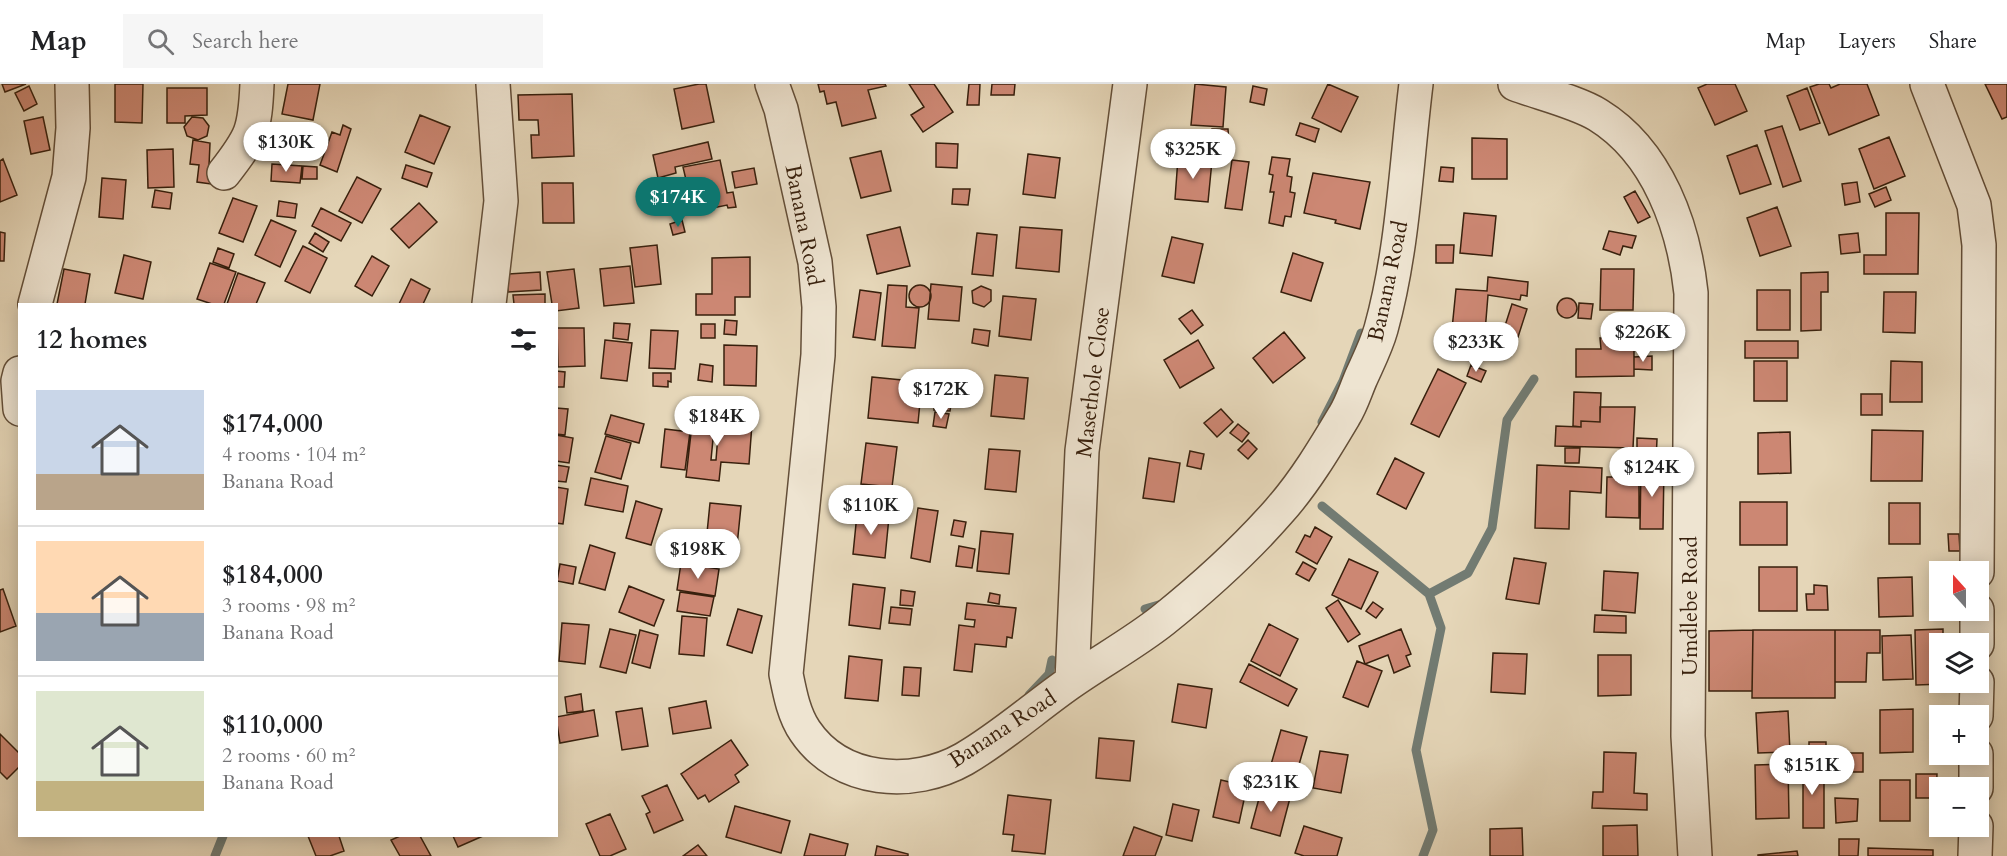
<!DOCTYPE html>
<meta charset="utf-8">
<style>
body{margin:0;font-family:Cardo,serif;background:#f6f6f6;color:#202124;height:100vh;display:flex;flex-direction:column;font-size:22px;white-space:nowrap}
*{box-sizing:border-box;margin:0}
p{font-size:20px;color:#757577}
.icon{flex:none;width:33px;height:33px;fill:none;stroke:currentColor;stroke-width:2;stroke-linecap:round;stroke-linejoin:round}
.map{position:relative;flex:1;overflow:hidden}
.panel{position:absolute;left:18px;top:219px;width:540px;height:534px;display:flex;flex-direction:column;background:#fff;border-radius:0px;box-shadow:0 3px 15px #0003}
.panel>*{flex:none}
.needle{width:39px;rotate:339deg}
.controls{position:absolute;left:1929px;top:477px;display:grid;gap:12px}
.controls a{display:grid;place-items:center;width:60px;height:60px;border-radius:0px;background:#fff;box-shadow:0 3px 15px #0003;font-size:30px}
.price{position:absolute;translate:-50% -51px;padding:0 14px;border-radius:21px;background:#fff;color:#222;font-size:20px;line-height:39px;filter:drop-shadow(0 2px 3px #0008)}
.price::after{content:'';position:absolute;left:50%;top:36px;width:18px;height:14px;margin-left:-9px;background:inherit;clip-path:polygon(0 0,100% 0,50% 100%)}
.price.active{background:#0f766e;color:#fff}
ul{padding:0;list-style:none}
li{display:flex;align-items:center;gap:18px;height:150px;padding:0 18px}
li+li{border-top:2px solid #e0e0e0}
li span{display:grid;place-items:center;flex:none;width:168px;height:120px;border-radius:0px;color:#555}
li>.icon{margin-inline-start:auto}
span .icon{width:72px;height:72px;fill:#fffc;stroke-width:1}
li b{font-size:26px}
h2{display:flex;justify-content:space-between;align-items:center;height:72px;padding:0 18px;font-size:26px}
header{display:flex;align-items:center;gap:36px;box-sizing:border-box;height:84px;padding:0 30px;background:#fff;border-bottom:2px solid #e0e0e0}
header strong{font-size:28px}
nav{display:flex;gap:33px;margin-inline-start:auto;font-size:21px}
.search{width:420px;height:54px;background:#f6f6f6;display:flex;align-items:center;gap:15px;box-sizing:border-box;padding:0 21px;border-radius:0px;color:#757577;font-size:22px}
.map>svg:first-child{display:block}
</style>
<header>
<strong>Map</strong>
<div class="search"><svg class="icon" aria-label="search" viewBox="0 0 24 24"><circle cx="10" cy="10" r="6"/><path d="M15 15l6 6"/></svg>Search here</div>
<nav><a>Map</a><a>Layers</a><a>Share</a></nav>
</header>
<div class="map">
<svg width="2007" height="772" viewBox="0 0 2007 772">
<rect width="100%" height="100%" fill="#e5d6b8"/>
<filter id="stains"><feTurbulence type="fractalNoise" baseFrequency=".00333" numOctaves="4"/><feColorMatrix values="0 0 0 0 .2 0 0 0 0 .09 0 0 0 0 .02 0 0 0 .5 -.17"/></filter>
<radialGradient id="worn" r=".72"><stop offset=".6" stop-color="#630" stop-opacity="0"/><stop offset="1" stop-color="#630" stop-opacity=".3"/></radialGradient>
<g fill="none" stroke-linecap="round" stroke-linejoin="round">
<path stroke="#727b72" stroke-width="9" d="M1322,338l21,-41 18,-48
M1322,422l107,88 12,34 -25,122 17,80 -10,26
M1429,510l39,-21 24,-45 15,-108 27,-41
M1145,525l17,-5
M1029,611l20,-21 3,-14
M215,772l8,-20"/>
</g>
<path fill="#cc8773" stroke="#38200d" stroke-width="1.5" d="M2,0h24l-21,8z
M115,0h28l-1,39 -27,-1z
M288,0h32l-7,36 -31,-6z
M699,0h7l8,38 -32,7 -8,-40z
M818,0h67l1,2 -18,4 8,28 -34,8 -6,-24 -9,2 -3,-13 -4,1z
M909,0h25l19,28 -30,20 -12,-17 13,-8z
M969,0h11l-1,21h-12z
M992,0h23l-1,11h-23z
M1195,0l31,3 -3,40 -32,-2z
M1328,0l30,13 -17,35 -29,-14z
M1707,0h28l12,27 -32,14 -17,-37z
M1819,0h10l2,4 9,-4h27l12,31 -50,20 -19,-48z
M1985,0h22v33l-5,2z
M29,2l8,18 -13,7 -9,-18z
M1253,2l14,3 -3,16 -14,-3z
M167,4h40v27l-22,1v7h-18z
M1807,4l13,35 -20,7 -13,-34z
M572,10l2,62 -42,2 -1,-23h8l-1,-15h-19l-1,-25z
M420,31l30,12 -16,37 -29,-12z
M43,33l7,33 -19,4 -7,-33z
M192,33l11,1 6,8 -2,10 -9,4 -11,-4 -3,-9z
M1300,39l19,6 -4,13 -19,-7z
M343,41l8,4 -14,43 -17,-7 12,-33 8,3z
M1782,42l19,55 -18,6 -18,-56z
M1212,45h16l1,14 -17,1z
M1889,53l16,39 -31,13 -15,-40z
M1472,54l35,1v40h-35z
M193,56l17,3 -1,23 5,1 -3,17 -14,-2 2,-17 -9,-1z
M708,58l4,17 -37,8 1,6 -18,5 -5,-23z
M936,59l22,1 -1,24 -21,-1z
M1184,60l22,1 -1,14 -23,-2z
M1757,61l14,39 -31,10 -13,-38z
M173,65l1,38 -26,1 -1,-38z
M881,67l10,40 -30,7 -11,-40z
M1028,70l32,4 -5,40 -32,-4z
M1272,73l18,2 -3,17 5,1 -2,15 5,1 -4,24 -6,-1 -2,10 -14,-3 5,-31h-4l3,-17 -4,-1z
M1178,74l34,3 -4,41 -33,-3z
M3,75l14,36 -17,7v-41z
M720,76l7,33 6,-1 3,15 -8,1 -1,-3 -49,10 -6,-29 15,-2 -4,-17z
M1232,76l17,2 -7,48 -17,-2z
M272,80l30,2 -2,17 -29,-2z
M406,81l26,8 -5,14 -25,-9z
M303,82l14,1v12h-15z
M1441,83l13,1 -1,14 -14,-1z
M754,84l3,16 -22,4 -3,-16z
M1313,89l57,9 -10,47 -25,-6 1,-3 -32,-7z
M357,93l24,12 -19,34 -23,-12z
M102,94l24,2 -3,39 -24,-2z
M1857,98l3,20 -15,3 -3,-21z
M542,99h31l1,40h-31z
M1886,103l5,13 -16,7 -6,-13z
M953,105h17l-2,16 -16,-1z
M155,106l17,3 -2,16 -18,-2z
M1635,107l15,26 -12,6 -14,-26z
M233,114l24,8 -14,36 -24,-9z
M279,117l18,3 -2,14 -18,-2z
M419,119l18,19 -28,26 -18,-19z
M1777,123l14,39 -31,10 -13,-38z
M321,124l30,15 -10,18 -29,-15z
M1464,129l32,3 -4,40 -32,-3z
M1886,129h33l-1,61h-54v-19h22z
M271,136l25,11 -16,36 -25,-12z
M682,136l3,12 -12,3 -3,-11z
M900,143l10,39 -33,8 -10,-39z
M1020,143l42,3 -3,42 -43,-4z
M1609,147l27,5 -4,12 -9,-2 -3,9 -17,-6z
M0,148l5,1 -1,28h-4z
M315,149l14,9 -6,10 -14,-9z
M977,149l20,2 -4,41 -21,-2z
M1858,149l2,19 -19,2 -2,-19z
M1172,153l31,7 -9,39 -32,-7z
M657,161l4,39 -26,3 -5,-39z
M1436,161h18l-1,18h-17z
M303,162l24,12 -17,35 -25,-12z
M218,164l16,6 -5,14 -16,-6z
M1293,169l30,10 -12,38 -30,-9z
M124,171l27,7 -8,37 -28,-6z
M372,172l17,10 -17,30 -17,-10z
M750,173v40h-15v18h-39v-21h16v-36z
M210,179l26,9 -12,32h-12l-15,-5z
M630,182l4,37 -30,3 -4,-37z
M64,185l26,5 -5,30h-28z
M574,185l5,39 -23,3v-7h-4l-5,-32z
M1601,185h33l-1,41h-33z
M540,188l1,18 -33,2 -1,-18z
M1828,188v20h-7v38l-20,1v-58z
M238,189l27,10 -9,21h-29z
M1488,193l40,5 -1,14 -6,-1 -1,5 -32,-5 -3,37 -33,-3 4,-40 31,2z
M411,195l19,10 -7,15h-24z
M931,200l31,3 -3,34 -31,-2z
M888,201l19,1 -1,21 13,1 -4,40 -33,-2z
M909 212a11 11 0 1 1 22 0a11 11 0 1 1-22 0Z
M981,202l10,4v11l-7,6 -11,-4 -1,-12z
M860,206l21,3 -6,47 -22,-3z
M1757,206h33v40h-33z
M1884,208h32l-1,41 -32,-1z
M545,210v10h-31l-1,-9z
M1003,212l33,3 -5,41 -32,-4z
M1557 224a10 10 0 1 1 20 0a10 10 0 1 1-20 0Z
M1579,219l14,1 -2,15 -13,-1z
M1512,220l15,5 -9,28 -15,-5z
M1192,226l11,15 -12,9 -12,-15z
M725,236l12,1 -1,14 -12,-1z
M614,239l16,1 -2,16 -15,-2z
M701,240h14v14h-14z
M557,244h27l1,38 -27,1z
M974,245l16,2 -2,15 -16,-3z
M651,246l27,1 -3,38 -26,-1z
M1284,248l21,26 -32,25 -20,-25z
M1600,254h34v38l-58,1v-28h25z
M605,256l27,3 -5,38 -26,-3z
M1198,256l16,28 -34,20 -16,-28z
M1745,257h53v17h-53z
M724,261l33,1 -1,40 -32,-1z
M1652,272v14l-18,-1v-12z
M1754,277h33v40h-33z
M1891,277l31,1v40h-32z
M700,280l13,2 -1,16 -14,-2z
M1471,281l15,6 -5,11 -14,-6z
M1438,285l28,14 -27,54 -28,-13z
M556,287l9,1 -1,15h-8z
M653,289h18v9l-3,-1v6l-15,-1z
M995,291l33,3 -4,41 -33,-3z
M872,293l50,5 -4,41 -50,-5z
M935,306l18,2 -3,19 -16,-1z
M1574,308l27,1 -1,29 -19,-1v6l-8,-1z
M1861,310h21v21h-21z
M1600,323h35l-2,41 -78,-2 1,-20 25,1v-6l19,1z
M556,324l12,1 -3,26 -9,-1z
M1221,325l12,13 -16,15 -13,-14z
M935,328l14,2 -3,14 -13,-2z
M611,331l33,9 -5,19 -34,-9z
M693,332l22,2 -4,42h5l3,-38 33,2 -3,40 -28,-2 -2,19 -33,-4z
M1238,340l11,9 -7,9 -12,-9z
M665,345l25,3 -5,38 -24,-3z
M1872,346l51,1 -1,50h-51z
M1790,348l1,41 -33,1v-41z
M556,351l17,3 -4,25 -13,-2z
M606,352l25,7 -10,36 -26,-7z
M1637,354l20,1 -1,22h-19z
M1248,356l9,9 -9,10 -10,-9z
M866,359l31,4 -5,40 -31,-3z
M1565,364h15l-1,15h-14z
M989,365l31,2 -4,41 -31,-3z
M1190,367l14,3 -3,15 -14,-3z
M1149,374l31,5 -6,39 -31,-4z
M1395,374l29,15 -18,36 -29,-15z
M556,381l13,2 -3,15 -10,-1z
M1537,381l65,3 -1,25 -31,-2 -1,38 -34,-1z
M1641,382l23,1 -1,62h-23z
M1607,393h32v41l-33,-1z
M591,394l37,8 -5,26 -38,-7z
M556,403l12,2 -5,35 -7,-1z
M636,417l26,8 -11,36 -25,-7z
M1740,418h47v43h-47z
M710,419l31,3 -4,40 -31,-3z
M1889,419h31v41h-31z
M918,424l20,3 -8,51 -19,-4z
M857,430l32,3 -4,41 -32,-4z
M954,436l12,2 -3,15 -12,-2z
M1315,443l17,10 -15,27 -21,-12 9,-17 5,2z
M981,447l32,3 -4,40 -32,-3z
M688,448l16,3 -5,28 -16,-3z
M1948,450h11l1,17h-11z
M590,461l25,8 -10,37 -26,-7z
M959,462l16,3 -3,19 -16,-2z
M705,466l11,1 -3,14 -11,-2z
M1514,474l32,5 -7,41 -33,-5z
M1349,475l29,13 -17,37 -29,-14z
M1303,478l13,7 -7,12 -13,-7z
M681,479l38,6 -4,27 -38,-6z
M560,480l16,3 -3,17 -16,-3z
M1759,483h38v44h-38z
M1604,487l34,2 -3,40 -33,-3z
M1912,493l1,39 -34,1 -1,-39z
M853,500l32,4 -5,41 -31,-4z
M1814,501l13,1 1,24h-21l-1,-16h8z
M629,502l35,14 -10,26 -35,-14z
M3,505l13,37 -16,6v-42z
M901,506l14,2 -2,14 -13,-1z
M680,508l34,5 -4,19 -33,-5z
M990,509l10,2 -1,9 -11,-2z
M1338,516l22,34 -12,8 -22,-34z
M1373,518l10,7 -7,9 -10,-7z
M967,519l49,5 -4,30 -5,-1 -1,10 -31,-3 -3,28 -18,-2 5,-45 15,2 1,-7 -10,-1z
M891,523l21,2 -2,16 -21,-2z
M738,525l24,7 -10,37 -25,-8z
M1595,531l31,1v17l-32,-1z
M682,532l25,2 -3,38 -25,-2z
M562,539l27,2 -4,39 -26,-3z
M1269,540l29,15 -18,37 -29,-15z
M610,545l26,6 -10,38 -26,-6z
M1401,545l10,25 -5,2 4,10 -16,7 -6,-18 -23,9 -6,-18z
M1943,545v15h-3v38l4,2 -28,1 -1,-55z
M640,546l18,5 -8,33 -18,-5z
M1753,546h82v68h-83z
M1753,546l-1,61h-43v-60z
M1835,546h45v23h-13l-1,29h-31z
M1911,551l2,44 -30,1 -1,-44z
M1493,569l34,1 -2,40 -34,-2z
M1598,571h33v40l-33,1z
M849,572l33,4 -4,41 -33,-3z
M1357,577l25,10 -14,36 -25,-10z
M1249,580l48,25 -9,17 -48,-24z
M904,583l17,1 -2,28 -17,-1z
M1178,600l34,5 -6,39 -34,-6z
M581,610l2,17 -16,2 -2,-16z
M706,617l5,27 -38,6 -4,-26z
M642,624l6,38 -26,4 -6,-38z
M1913,625v43l-33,1v-43z
M594,626l4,26 -38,7 -4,-26z
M1788,627l2,41 -32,1 -2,-40z
M1281,646l26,7 -11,38 -26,-7z
M0,650l20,20v12l-13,13 -7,-7z
M1099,654l35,3 -4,40 -34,-3z
M731,656l17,25 -13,10 4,7 -30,20 -4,-7 -7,4 -17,-25z
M1809,658h17v18h-17z
M1320,667l28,4 -7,38 -28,-5z
M1604,668l32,1 -2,40 13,1v16l-55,-2 1,-16h10z
M1834,669h29v19h-29z
M1788,680l1,54 -33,1 -1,-54z
M1794,683h30v61h-21v-49h-9z
M1916,690h21l-1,24h-20z
M1221,696l26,6 -8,37 -26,-6z
M1880,696h30v41h-30z
M667,701l16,35 -29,13 -8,-19 4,-2 -8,-16z
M1261,707l29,7 -10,38 -29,-8z
M1008,711l43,5 -6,54 -33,-3 2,-16 -11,-1z
M1835,714l23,1 -1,22 -21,2z
M1173,720l26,6 -7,31 -26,-6z
M735,722l55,15 -9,32 -55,-16z
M610,730l16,35 -16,7h-10l-14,-32z
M1637,741l1,31h-35v-30z
M1304,742l38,12 -5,18h-33l-9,-3z
M1134,743l28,10 -7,19h-32z
M1522,744l1,28h-33v-27z
M810,750l38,10 -3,12h-41z
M308,752h31l5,15 -14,5h-14z
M400,752h20l11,20h-31l-9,-16z
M453,752h30l-25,11z
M1839,755h20l-1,17h-19z
M698,761l9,11h-24z
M877,762l31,8v2h-33z
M1868,764l65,2v6h-65z
M1797,767l1,5h-40v-1z"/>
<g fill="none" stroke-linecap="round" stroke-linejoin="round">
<defs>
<path id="street" d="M772,0l9,25 34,153 4,45 -1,48 -32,319c4,20 8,41 19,57 35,52 108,57 159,28 38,-22 71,-52 107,-77 30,-21 63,-39 92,-62 41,-33 81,-69 116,-109 25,-28 46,-63 65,-95 7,-11 11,-24 16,-36 7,-16 16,-33 21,-51 22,-79 25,-164 35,-245
M1515,0c24,9 62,18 83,31 60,37 86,112 93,178l-3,443 7,120
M1927,0l47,121 5,40 -2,327
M224,89c28,-36 31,-43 33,-89
M35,220l34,-127 4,-49 -1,-44
M489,220l12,-103 -8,-117
M20,289l-2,8 2,28
M1977,560v-34
M1072,597l10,-230 48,-367
M1976,632l1,-34
M1976,704v-34
M1975,772l1,-30"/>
</defs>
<use href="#street" stroke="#634e38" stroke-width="36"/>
<use href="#street" stroke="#eee4d1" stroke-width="33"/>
</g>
<g text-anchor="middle" stroke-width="6" stroke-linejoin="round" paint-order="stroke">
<g font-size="22" fill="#38200d" stroke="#eee4d1">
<text transform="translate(805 141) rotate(79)" y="8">Banana Road</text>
<text transform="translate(1387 197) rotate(-78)" y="8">Banana Road</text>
<text transform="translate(1092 298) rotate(-83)" y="8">Masethole Close</text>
<text transform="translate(1689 522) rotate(-90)" y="8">Umdlebe Road</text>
<text transform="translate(1002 644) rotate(-33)" y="8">Banana Road</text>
</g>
</g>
<rect width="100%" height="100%" filter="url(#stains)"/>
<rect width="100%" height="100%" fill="url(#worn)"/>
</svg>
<div class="controls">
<a><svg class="needle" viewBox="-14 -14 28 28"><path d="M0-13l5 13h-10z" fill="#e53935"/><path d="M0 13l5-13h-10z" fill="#757577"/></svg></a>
<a><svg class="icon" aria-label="layers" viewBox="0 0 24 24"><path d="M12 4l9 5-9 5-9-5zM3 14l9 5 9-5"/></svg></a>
<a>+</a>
<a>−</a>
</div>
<b class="price" style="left:286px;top:89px">$130K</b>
<b class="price" style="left:1193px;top:96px">$325K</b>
<b class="price active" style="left:678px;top:144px">$174K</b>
<b class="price" style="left:1643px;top:279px">$226K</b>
<b class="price" style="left:1476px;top:289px">$233K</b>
<b class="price" style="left:941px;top:336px">$172K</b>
<b class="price" style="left:717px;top:363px">$184K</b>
<b class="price" style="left:1652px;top:414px">$124K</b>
<b class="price" style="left:871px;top:452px">$110K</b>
<b class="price" style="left:698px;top:496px">$198K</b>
<b class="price" style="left:1812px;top:712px">$151K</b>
<b class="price" style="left:1271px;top:729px">$231K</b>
<section class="panel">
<h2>12 homes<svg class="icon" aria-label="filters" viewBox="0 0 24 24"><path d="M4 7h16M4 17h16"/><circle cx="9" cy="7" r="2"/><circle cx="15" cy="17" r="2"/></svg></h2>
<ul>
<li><span style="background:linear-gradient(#c9d6e8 70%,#b9a48a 0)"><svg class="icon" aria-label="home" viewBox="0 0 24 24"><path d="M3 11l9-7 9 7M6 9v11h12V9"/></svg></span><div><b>$174,000</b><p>4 rooms · 104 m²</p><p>Banana Road</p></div></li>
<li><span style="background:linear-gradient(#ffd9b3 60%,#9aa5b1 0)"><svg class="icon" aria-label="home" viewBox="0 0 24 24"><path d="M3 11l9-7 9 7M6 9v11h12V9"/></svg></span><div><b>$184,000</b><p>3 rooms · 98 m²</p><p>Banana Road</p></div></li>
<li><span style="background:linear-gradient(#dfe7d0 75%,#c2b280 0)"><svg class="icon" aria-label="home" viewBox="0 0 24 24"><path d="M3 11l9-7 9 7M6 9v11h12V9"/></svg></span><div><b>$110,000</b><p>2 rooms · 60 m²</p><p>Banana Road</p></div></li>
</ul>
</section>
</div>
